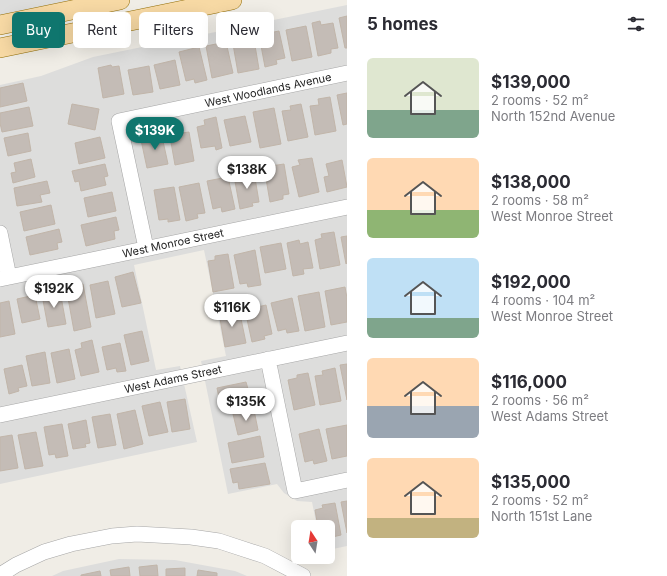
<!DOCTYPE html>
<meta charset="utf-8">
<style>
body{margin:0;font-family:Inter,sans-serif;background:#f7f7f7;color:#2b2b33;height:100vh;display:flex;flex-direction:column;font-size:15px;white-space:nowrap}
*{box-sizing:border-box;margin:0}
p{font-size:13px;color:#7c7c81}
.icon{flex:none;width:22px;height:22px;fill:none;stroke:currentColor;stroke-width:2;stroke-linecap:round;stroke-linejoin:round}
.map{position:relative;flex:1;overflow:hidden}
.panel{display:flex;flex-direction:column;background:#fff;width:320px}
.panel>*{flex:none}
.hud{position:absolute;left:12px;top:12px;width:275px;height:36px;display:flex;gap:8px}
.needle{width:26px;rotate:348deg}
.fabs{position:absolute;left:291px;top:520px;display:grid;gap:8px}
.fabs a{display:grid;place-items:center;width:44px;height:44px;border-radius:6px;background:#fff;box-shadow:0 4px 16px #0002;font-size:20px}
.price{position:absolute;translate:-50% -34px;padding:0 9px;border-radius:14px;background:#fff;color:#222;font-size:13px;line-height:26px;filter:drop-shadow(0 1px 2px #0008)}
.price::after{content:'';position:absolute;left:50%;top:24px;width:12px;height:9px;margin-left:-6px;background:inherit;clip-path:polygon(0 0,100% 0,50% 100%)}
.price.active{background:#0f766e;color:#fff}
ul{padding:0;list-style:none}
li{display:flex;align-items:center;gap:12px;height:100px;padding:0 20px}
li span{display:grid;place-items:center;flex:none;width:112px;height:80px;border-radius:6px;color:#555}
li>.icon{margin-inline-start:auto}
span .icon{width:48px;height:48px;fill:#fffc;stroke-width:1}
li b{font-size:17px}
h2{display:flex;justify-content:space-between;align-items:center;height:48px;padding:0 20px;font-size:17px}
.tag{padding:0 14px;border-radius:6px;background:#fff;box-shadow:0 4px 16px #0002;font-size:14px;line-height:36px}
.tag.active{background:#0f766e;color:#fff}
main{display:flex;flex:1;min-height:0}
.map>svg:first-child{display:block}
</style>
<main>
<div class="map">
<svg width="347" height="576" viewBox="0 0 347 576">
<rect width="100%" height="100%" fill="#f0ede6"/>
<path fill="#dddddc" d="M0,0h82l-82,17z
M347,5v541l-19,4v-23h-11l-5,-25 -15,-1 -13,-8 -7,-9 -49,10 -27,-133 25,-5 -22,-106 -70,15 22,105 24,-4 17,76 -197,42v-399l41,-9 52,-19z
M119,559l56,1 60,11 12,5h-195l11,-5z"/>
<path fill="#c4bcb6" stroke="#c1b5a9" d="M347,16v32h-2l-6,-30z
M320,21l1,4 12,-2 5,25 -7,1v4l-13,3 -6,-33z
M306,26l6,31 -20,4 -6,-31z
M279,31l6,27 -9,2 1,4 -12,3 -6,-32z
M253,34l6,35 -21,4 -5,-29 7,-2 -1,-5z
M226,42l7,31 -21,5 -6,-32z
M199,47l8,33 -12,3 -1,-4 -8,2 -7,-29z
M175,60l5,25 -20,4 -6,-24z
M111,65l1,2 7,-1 5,28 -21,4 -5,-30z
M149,66l4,26 -20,3 -5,-25z
M23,83l4,18 -27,6v-19z
M347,93v31l-4,1 -6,-30z
M330,97l6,34 -21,4 -5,-29 9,-1 -1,-6z
M72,104l27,5 -4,21 -27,-6z
M301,104l7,33 -20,4 -6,-30 9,-1 -1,-4z
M29,107l4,19 -31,6 -2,-9v-10z
M274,108l7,36 -21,4 -7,-36z
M245,116l6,26 -21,4 -6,-26z
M216,117l6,31 -6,2 -1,-4 -14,2 -4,-21 8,-2 -1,-5z
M181,129l1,4 7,-1 5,29 -19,4 -6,-34z
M161,132l7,32 -21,4 -6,-28 9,-2 -1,-4z
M28,133l3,18 -23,5 -4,-18z
M100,137l5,21 -26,6 -4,-21z
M312,158l7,34 -20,5 -7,-30 8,-2 -2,-5z
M31,159l4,18 -22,6 -2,-10 5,-1 -2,-9z
M342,160l5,27 -20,5 -3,-15 5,-1 -3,-12z
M105,164l3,12 -4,1 2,8 -25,6 -2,-10 -4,1 -3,-11z
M284,164l5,30 -6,1v4l-13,3 -6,-35z
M254,172l5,30 -7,1 1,3 -13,3 -6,-33z
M228,177l7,32 -13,3 -1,-5 -8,2 -6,-28z
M47,181l3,12 -10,2 2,7 -25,4 -3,-18z
M199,183l6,30 -8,1 1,4 -12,3 -7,-34z
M174,187l6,33 -12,2v-3l-9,1 -5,-30z
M112,192l4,19 -28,6 -4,-19z
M51,205l4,19 -31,7 -4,-19z
M116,217l3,13 -5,1 1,8 -29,7 -5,-21z
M59,229l3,13 -5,1 1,6 -28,6 -4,-18z
M334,232l6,33 -20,4 -5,-29 7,-2 -1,-4z
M347,236v27l-1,1 -5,-27z
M299,240l1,4 8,-2 5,26 -10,1 1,5 -11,2 -6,-33z
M281,243l5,26 -21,4 -5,-26z
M255,250l6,35 -13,2 -1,-4 -7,1 -6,-29z
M228,254l6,34 -21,4 -5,-31 7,-1v-4z
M133,272l8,31 -19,4 -7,-30z
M108,281l7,33 -19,4 -6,-33z
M83,284l8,43 -17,4 -8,-44z
M345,287l2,11v24l-16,3 -6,-34z
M60,291l6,33 -18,3 -6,-32z
M319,292l6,35 -20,4 -7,-35z
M35,295l5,24 -18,4 -5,-24z
M292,298l7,33 -12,2 -1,-4 -8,2 -7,-28z
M9,301l6,33 -15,3v-34z
M266,305l6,29 -8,2 1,3 -13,3 -7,-32z
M239,309l7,34 -21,4 -6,-34z
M142,331l7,30 -18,4 -7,-30z
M92,340l7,32 -18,4 -6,-26 7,-2 -1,-5z
M120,343l6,28 -9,1 -1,-4 -9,2 -5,-23z
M69,349l6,30 -18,4 -6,-30z
M45,352l5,31 -18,3 -6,-30z
M347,364v36l-7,-35z
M22,365l5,21 -9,2 1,3 -10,3 -5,-25z
M335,368l6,33 -21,4 -5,-29 8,-1 -1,-4z
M308,373l7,32 -21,5 -6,-30 9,-2v-3z
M246,382l2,7h4l2,12 -33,7 -4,-20z
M185,399l5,30 -18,3 -5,-30z
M160,402l8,30 -19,4 -7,-30z
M135,410l8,34 -19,5 -7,-35z
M254,410l4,20 -20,5 -5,-21z
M110,414l6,31 -18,3 -6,-31z
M86,420l4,23 -5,1 1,3 -13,2 -5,-25z
M62,424l6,32 -12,2 -1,-4 -6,1 -5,-28z
M347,425v31l-15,3 -6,-30z
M319,429l8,32 -13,3 -1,-4 -8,2 -6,-28z
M36,432l7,34 -18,3 -7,-34z
M12,435l6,33 -18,3v-34z
M260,436l4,21 -32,6 -4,-20z
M265,463l5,21 -31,5 -1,-7 -5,1 -3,-14z
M347,501v32l-6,-31z
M335,503l6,32 -13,3v-11h-10l-3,-17 8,-2 -1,-3z
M157,565l1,11h-18l-1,-9z
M129,567l1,9h-19l-1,-6z
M185,568v8h-19v-7z
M198,570l19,3v3h-20z
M100,571l1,5h-20v-1z"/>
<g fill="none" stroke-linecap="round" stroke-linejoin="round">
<defs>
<path id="minor" d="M0,233l9,44
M146,248l-27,-127 228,-48
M0,279l347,-72
M268,359l27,132 52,-11
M0,415l347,-72
M0,575l16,-10 28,-13 27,-8 41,-8 25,-2 54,3 28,4 46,15 38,20"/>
<path id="major" d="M0,25l120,-25
M0,48l232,-48"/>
</defs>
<use href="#minor" stroke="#a6a6a6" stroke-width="16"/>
<use href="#major" stroke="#936e07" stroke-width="20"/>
<use href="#minor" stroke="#fff" stroke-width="15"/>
<use href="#major" stroke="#f7d9a4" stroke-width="19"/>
</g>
<g text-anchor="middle" stroke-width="3" stroke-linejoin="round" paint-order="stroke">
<g font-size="11" fill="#1f1f1f" stroke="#fff">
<text transform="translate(268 90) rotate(-12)" y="4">West Woodlands Avenue</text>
<text transform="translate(173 243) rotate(-12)" y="4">West Monroe Street</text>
<text transform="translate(173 379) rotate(-12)" y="4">West Adams Street</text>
</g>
</g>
</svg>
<div class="fabs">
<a><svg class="needle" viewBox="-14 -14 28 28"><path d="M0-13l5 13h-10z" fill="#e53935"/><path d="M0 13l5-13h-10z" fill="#7c7c81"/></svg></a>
</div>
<b class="price active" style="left:155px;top:151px">$139K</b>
<b class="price" style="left:247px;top:190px">$138K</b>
<b class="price" style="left:54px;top:309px">$192K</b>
<b class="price" style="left:232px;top:328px">$116K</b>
<b class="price" style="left:246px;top:422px">$135K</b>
<div class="hud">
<a class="tag active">Buy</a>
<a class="tag">Rent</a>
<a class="tag">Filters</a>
<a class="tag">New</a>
</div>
</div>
<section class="panel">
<h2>5 homes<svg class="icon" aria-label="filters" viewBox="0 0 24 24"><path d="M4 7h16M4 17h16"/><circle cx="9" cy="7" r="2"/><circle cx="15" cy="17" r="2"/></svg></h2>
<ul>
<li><span style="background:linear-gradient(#dfe7d0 65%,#7fa58c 0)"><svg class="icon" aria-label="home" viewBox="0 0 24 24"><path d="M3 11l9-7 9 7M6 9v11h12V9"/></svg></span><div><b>$139,000</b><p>2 rooms · 52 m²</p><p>North 152nd Avenue</p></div></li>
<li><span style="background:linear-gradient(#ffd9b3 65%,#8fb573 0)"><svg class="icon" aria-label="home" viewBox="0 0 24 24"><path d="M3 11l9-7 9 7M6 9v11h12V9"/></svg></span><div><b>$138,000</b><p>2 rooms · 58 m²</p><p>West Monroe Street</p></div></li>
<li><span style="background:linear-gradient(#bfe0f5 75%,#7fa58c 0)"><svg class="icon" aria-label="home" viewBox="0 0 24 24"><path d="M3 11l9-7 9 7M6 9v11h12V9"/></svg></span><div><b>$192,000</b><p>4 rooms · 104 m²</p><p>West Monroe Street</p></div></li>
<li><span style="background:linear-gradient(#ffd9b3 60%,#9aa5b1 0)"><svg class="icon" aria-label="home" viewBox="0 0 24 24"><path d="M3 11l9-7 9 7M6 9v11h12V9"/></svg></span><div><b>$116,000</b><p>2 rooms · 56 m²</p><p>West Adams Street</p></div></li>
<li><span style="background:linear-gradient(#ffd9b3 75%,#c2b280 0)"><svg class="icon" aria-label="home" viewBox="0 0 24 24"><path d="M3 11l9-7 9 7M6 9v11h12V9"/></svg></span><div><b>$135,000</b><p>2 rooms · 52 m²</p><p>North 151st Lane</p></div></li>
</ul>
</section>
</main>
